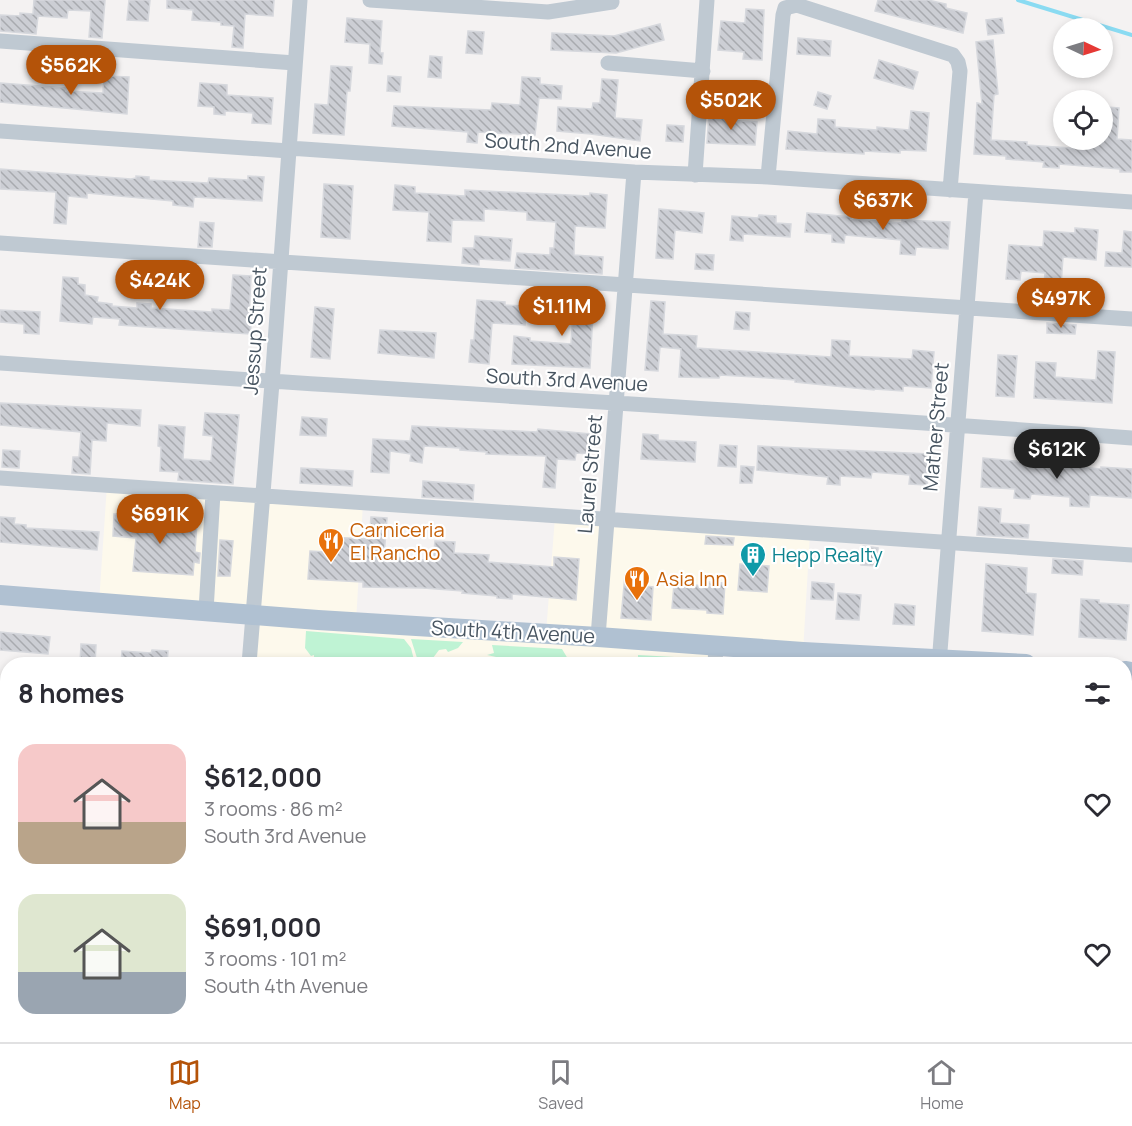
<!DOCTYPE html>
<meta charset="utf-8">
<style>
body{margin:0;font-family:Manrope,sans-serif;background:#f7f7f7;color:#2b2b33;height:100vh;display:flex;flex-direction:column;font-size:22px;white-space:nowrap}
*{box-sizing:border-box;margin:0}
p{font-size:20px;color:#7c7c81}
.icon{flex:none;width:33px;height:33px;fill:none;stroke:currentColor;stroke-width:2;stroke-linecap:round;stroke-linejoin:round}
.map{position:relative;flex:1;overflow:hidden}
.details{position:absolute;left:0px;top:657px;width:1132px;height:386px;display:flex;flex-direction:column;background:#fff;border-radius:24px 24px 0 0;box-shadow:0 3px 9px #0003}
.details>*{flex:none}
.needle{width:39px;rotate:94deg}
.buttons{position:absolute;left:1053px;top:18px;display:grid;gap:12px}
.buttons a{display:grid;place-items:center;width:60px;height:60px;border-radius:50%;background:#fff;box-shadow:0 3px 9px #0003;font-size:30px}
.price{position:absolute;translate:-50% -51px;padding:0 14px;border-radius:21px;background:#b45309;color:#fff;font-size:20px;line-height:39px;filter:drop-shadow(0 2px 3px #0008)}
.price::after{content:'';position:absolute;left:50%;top:36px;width:18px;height:14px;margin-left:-9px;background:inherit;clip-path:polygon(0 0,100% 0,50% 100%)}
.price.active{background:#222;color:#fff}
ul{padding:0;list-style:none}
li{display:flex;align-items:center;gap:18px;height:150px;padding:0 18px}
li span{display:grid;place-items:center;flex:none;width:168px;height:120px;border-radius:18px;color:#555}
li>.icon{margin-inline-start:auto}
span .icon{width:72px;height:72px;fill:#fffc;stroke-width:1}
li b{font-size:26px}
h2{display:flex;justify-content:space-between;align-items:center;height:72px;padding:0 18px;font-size:26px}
.menu{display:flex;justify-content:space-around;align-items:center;height:84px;border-top:2px solid #e1e1e2;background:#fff;font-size:16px;color:#7c7c81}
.menu a{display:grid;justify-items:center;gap:3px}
.menu .active{color:#b45309}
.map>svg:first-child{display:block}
</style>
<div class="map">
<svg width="1132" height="1042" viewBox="0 0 1132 1042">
<defs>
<pattern id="park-crowns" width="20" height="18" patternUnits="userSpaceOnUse" patternTransform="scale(1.5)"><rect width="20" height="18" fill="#bff3d4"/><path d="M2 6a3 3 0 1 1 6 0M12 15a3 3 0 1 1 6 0" fill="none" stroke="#a6d2b9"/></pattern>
<pattern id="building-back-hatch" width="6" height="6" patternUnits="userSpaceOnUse" patternTransform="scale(1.5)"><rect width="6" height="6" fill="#ccced4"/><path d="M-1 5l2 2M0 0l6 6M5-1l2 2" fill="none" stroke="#a8aaaf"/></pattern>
</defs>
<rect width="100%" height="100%" fill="#f4f2f2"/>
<path fill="#fdf9ec" d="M107,485l256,18 -7,119 190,11 9,-116 255,17 -7,118 -86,-6 -2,18h-466l4,-48 -154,-13z"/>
<path fill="#e5e3e4" d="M1125,673l7,1v233h-7z"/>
<path fill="#bff3d4" d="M306,631l98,8 7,9 4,16h-105l2,-4h2v-5l-3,1 -6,-8z
M411,639l52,3 -5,6 -10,4 -2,-3 -7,1 -6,8h-16z
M492,645l70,4 6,10 4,1v4h-8l-7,-5 -42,2 -28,-6 7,-2z
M638,655l55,3 6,6h-57l-4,-6z"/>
<path fill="url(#park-crowns)" d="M299,1035h387l-1,7h-387z"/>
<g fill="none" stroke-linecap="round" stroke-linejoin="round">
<path stroke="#8adbf2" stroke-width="4" d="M1018,0l114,35"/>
</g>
<path fill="url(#building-back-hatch)" stroke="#d6d8dd" stroke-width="1.5" d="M34,0h71l-3,38 -13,-1 2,-26 -23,-1 -1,8 -29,-2 -2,18 -36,-3v-16l20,1v-3l13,1z
M129,0h21l-2,21 -21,-1z
M167,0h107l-1,16 -28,-2 -2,34 -11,-1 2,-21 -13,-1v-3l-29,-2 1,-10 -26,-2z
M878,0h50l18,4v4l21,5 -4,20 -88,-22z
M746,9l18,1 -2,50 -19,-1 1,-7 -26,-2 3,-29 24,2z
M347,18l35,3 -2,32h3l-1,11 -13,-1 1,-19 -25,-2z
M1002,18l2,15 -16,2 -2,-15z
M660,24l4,16 -48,13 -65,-3 1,-17 62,3z
M468,31l16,1 -2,22 -16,-1z
M798,38l33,3 -1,15 -33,-2z
M993,40l5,54 -4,1 -3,45 36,2v3l44,3 1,-8h30l4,-33 13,1 -2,31 15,1v32h-12v-3l-61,-5v4l-16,-1 1,-5 -38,-3v-3l-32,-2 3,-51 5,1 -6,-62z
M430,56l12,1 -1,21 -13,-1z
M879,60l39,12 -5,17 -39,-11z
M331,66l21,1 -2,24h-3l-3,44 -31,-2 2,-29 13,1z
M104,76l25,1 -2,37 -127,-12v-19l66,5v3l37,2z
M388,76l13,1 -1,15 -13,-1z
M522,77l18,1v6l22,2 -1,13 -22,-1 -4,37 -57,-3 -1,11 -10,-1 1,-10 -76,-6 2,-20 97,4 1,-7 28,2z
M602,79l16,1 -3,38 27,2 -2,21 -49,-7 -34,-3 1,-24 34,2 1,-6h7z
M200,83l27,2v10l46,3 -2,26 -19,-1 1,-10 -28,-2v4l-11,-1v-7l-16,-1z
M818,92l13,4 -4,13 -13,-4z
M911,111l18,2 -3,38 -26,-1v3l-36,-2v3l-78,-5 2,-18 29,3 1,-15 17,1v7l42,3v-3l32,3z
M709,114l18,1v5l30,2 -2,23 -48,-2z
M667,125l17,1 -1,16 -17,-1z
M0,169l131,10 5,-1v-2l13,1v3l59,3 1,-5 39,2v-4l16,1 -2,24 -68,-4 -1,10 -20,-2v-4l-86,-8v5l-19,-2 -2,28 -12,-1 2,-31 -56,-3z
M324,184l29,2 -3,53 -29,-2z
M395,185l20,2v6l50,3v-6l125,6v-3l17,2 -2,33 -30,-2 -1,24v5l29,2 -1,17 -87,-6 2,-15 33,2v-7h4l2,-26 -29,-2v-8l-43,-3v12l-32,-1 -1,22 -24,-1 2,-29 -36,-2z
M659,209l45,4 -2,20 -27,-3 -2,29 -17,-1z
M807,213l44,4v2l51,4v-3l48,2 -2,27 -32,-2 -1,8 -15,-1 1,-14 -56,-5 -1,8 -12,-1v-8l-27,-2z
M759,215l17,1v7l15,1 -1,13 -47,-3v7l-13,-1 2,-24 26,2z
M200,222l14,1 -2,24h-14z
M1075,228l23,2 -2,30 -33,-3 -2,29 -17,-1 1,-12 -24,-2 -1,9 -14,-1 3,-34 34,2 1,-16 31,2z
M1124,231l8,1v35l-27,-1 1,-14 16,1z
M475,236l37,3 -2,22 -31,-2v6l-17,-2 1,-15h11z
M696,254l18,1 -1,15 -18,-1z
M233,275l18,1 -2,40 3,1 -2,17 -131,-9 1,-6 -27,-2 -1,7 -32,-3 3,-44 15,1v6l7,1v10l13,2 -1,5 15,2v2l25,2v-5l14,1v4l61,4v-3l18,1z
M1068,285l17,1 -1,16 -17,-2z
M554,292l40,1 -4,75 -78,-4 2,-28 16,2v3l41,3 2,-34 -20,-1z
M477,300l28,2v3l21,1 -1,19 -33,-2 -3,41 -20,-2 2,-22h3z
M651,301l14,1 -2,32 34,2 -1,12 135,9 1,-17 18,1 -1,15 63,3 1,-9 21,2 -3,36 -28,-2v5l-29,-2v1l-79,-8v-2l-40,-3 -35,-2 -1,3 -40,-1 2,-28 -21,-2 -2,24 -13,-1z
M315,307l19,2 -4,50 -19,-2z
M0,310l40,2 -1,22 -15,-1v-9l-24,-2z
M736,312l14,1 -1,17 -15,-1z
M1047,323l29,2 -1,9 -28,-1z
M380,330l56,3 -2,25 -56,-5z
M1098,351l17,1 -3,51 -78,-5 2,-36 20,1 -1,14 41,3z
M998,355l19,1 -3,41 -18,-1z
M0,403l141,7 -1,16 -33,-3 -1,18 -14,-1 -2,34 -18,-1 1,-16h6l2,-25 -81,-7z
M205,413l34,2 -6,69 -55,-4 1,-8 -19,-1 1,-24 -3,-1 1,-21 26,2 -2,32 28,2 2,-25 -10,-1z
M302,417l25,2 -1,17 -26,-1z
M412,426l125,6 1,-3 52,5 -1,20 -13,-1 -1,7 -18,-1 -2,29 -12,-1 3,-31 -60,-2 1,-2 -27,-2v-2l-36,-2 -2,17 -12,-2 1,-7 -21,-3 -1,22 -18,-1 2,-33 37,2z
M643,434l15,1v5l38,2 -1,20 -54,-3z
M720,445l17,1 -1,21 -18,-1z
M758,446l171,8 -2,31 -18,-1 1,-9 -38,-3 -1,6 -31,-2v9l-13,-1 1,-7 -71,-7z
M3,450l17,1 -1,17 -17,-1z
M983,458l118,11v-2l31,2v29l-42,-3 -1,12 -19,-1v-9l-39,-3 -1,5 -16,-1 1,-9 -34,-2z
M741,466l13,1 -2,16h-12z
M301,468l52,3 -1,15 -52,-3z
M423,481l51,4 -1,15 -51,-3z
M979,507l22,2 -1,14 29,2 -1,13 -51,-3z
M114,514l25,1 -1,9 32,2 1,-6 26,2 -2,30 5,1 -1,10 -5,-1 -1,13 -60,-4 3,-33 -23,-2z
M0,517l15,1 -1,6 12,1v3l73,4 -2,18 -97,-8z
M371,517l16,1 -3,38 49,5 2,-20 20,1 -1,11 35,2 -1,7 66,5v-10l25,2 -3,41 -64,-6v5l-15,-1v-2l-35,-3 1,-2 -40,-3 -60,-1v-5l-55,-3 2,-28 17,1 1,-15 41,2z
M706,536l28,2 -1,7 -28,-1z
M220,540l13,1 -3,35h-12z
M863,546l15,2 -1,18 -16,-1z
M1053,559l30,2 -1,14 -30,-2z
M740,564l29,2 -2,26 -29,-2z
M986,564l41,4 -1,25 10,1 -3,41 -51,-4z
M625,575l21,2 -1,9 8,1 -2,33 -30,-2z
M709,582l16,1 -2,31 -16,-1v-3l-35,-2 2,-24 35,2z
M812,582l22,2 -1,16 -22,-1z
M838,593l23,2 -2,25 -23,-1z
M1081,599l18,1v3l30,2 -3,35 -47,-3z
M895,604l20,2 -1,19 -21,-1z
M0,632l50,5 -2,17 -48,-4z
M81,644l15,1 -1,19h-15z
M152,650l16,1 -1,13h-46l1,-13 29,2z"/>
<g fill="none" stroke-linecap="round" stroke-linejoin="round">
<path stroke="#bfc9d2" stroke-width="15" d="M370,0l178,12 64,-10
M0,41l295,22
M608,63l95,8
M0,131l289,20
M289,148l345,24 134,5 364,25
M695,175l12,-175
M768,177l15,-162 2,-7 12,-3 156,50 5,7 2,9 -10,119
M0,243l1132,76
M0,363c377,27 755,46 1132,75
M0,478l1132,77
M206,611l7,-118
M598,637l36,-465
M249,664l23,-281 28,-383
M715,664l1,-18
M939,664l37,-472
M0,712l8,1
M0,835l8,1
M1125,905h7
M0,949h8
M1125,1025h7
M220,1042l1,-7
M292,1042v-7
M686,1042l1,-7
M910,1042v-7"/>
<path stroke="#b0c1d2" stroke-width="20" d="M0,595l318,25 280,17 205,15 223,12
M1125,671l7,1"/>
</g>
<defs>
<symbol id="restaurant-pin" viewBox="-11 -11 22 30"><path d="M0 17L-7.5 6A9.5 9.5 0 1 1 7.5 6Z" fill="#e8710a" stroke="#fff"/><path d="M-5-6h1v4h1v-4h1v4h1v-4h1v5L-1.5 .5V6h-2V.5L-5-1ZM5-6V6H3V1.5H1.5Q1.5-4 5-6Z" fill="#fff"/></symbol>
<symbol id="building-pin" viewBox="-11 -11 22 30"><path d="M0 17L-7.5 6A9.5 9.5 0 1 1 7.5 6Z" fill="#0f9aa8" stroke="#fff"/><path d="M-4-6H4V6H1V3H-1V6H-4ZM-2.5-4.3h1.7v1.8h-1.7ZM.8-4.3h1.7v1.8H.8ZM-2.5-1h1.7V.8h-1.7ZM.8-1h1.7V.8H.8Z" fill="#fff"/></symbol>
</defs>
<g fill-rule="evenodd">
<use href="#restaurant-pin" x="316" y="526" width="30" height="40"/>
<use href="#building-pin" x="738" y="540" width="30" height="40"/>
<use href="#restaurant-pin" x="622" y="564" width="30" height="40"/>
</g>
<g text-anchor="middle" stroke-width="4.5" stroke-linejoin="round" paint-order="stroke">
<g font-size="20" fill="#485561" stroke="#fff">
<text transform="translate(568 146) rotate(4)" y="7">South 2nd Avenue</text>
<text transform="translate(255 331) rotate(-86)" y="7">Jessup Street</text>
<text transform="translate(567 380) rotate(3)" y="7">South 3rd Avenue</text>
<text transform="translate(936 427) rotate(-85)" y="7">Mather Street</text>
<text transform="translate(590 474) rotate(-85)" y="7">Laurel Street</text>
<text transform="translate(513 632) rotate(3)" y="7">South 4th Avenue</text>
</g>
<g font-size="20" fill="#c56008" stroke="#fff" text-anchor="start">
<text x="350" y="537">Carniceria<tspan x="350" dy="23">El Rancho</tspan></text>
<text x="656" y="586">Asia Inn</text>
</g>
<g font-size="20" fill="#0d838f" stroke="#fff" text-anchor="start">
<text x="772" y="562">Hepp Realty</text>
</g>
</g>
</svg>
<div class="buttons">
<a><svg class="needle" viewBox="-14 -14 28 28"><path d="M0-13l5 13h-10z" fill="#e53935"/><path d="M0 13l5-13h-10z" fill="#7c7c81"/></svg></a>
<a><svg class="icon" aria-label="locate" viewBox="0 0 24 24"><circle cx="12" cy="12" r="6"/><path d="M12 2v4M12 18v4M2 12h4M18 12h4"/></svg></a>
</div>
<b class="price" style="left:71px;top:96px">$562K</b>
<b class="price" style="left:731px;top:131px">$502K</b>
<b class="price" style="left:883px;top:231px">$637K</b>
<b class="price" style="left:160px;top:311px">$424K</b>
<b class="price" style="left:1061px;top:329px">$497K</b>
<b class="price" style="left:562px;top:337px">$1.11M</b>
<b class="price active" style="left:1057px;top:480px">$612K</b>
<b class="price" style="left:160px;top:545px">$691K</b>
<section class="details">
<h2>8 homes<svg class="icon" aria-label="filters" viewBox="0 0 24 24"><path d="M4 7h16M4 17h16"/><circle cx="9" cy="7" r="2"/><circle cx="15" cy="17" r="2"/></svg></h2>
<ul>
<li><span style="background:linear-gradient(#f6c9c9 65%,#b9a48a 0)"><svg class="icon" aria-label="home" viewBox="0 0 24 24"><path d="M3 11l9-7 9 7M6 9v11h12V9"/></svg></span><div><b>$612,000</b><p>3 rooms · 86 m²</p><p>South 3rd Avenue</p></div><svg class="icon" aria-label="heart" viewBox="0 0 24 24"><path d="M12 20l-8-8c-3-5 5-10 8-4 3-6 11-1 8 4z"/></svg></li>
<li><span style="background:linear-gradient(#dfe7d0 65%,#9aa5b1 0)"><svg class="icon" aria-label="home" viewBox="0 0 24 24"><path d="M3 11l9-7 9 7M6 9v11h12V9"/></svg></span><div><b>$691,000</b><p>3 rooms · 101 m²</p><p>South 4th Avenue</p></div><svg class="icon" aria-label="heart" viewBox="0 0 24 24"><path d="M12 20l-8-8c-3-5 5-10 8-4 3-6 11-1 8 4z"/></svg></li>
</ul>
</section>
</div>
<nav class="menu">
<a class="active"><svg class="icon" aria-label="map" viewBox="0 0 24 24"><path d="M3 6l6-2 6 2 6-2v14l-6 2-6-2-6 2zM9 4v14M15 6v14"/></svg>Map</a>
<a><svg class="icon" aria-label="saved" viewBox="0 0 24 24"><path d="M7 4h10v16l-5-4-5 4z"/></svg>Saved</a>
<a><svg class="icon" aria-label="home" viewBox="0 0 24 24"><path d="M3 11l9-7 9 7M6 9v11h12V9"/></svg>Home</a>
</nav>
